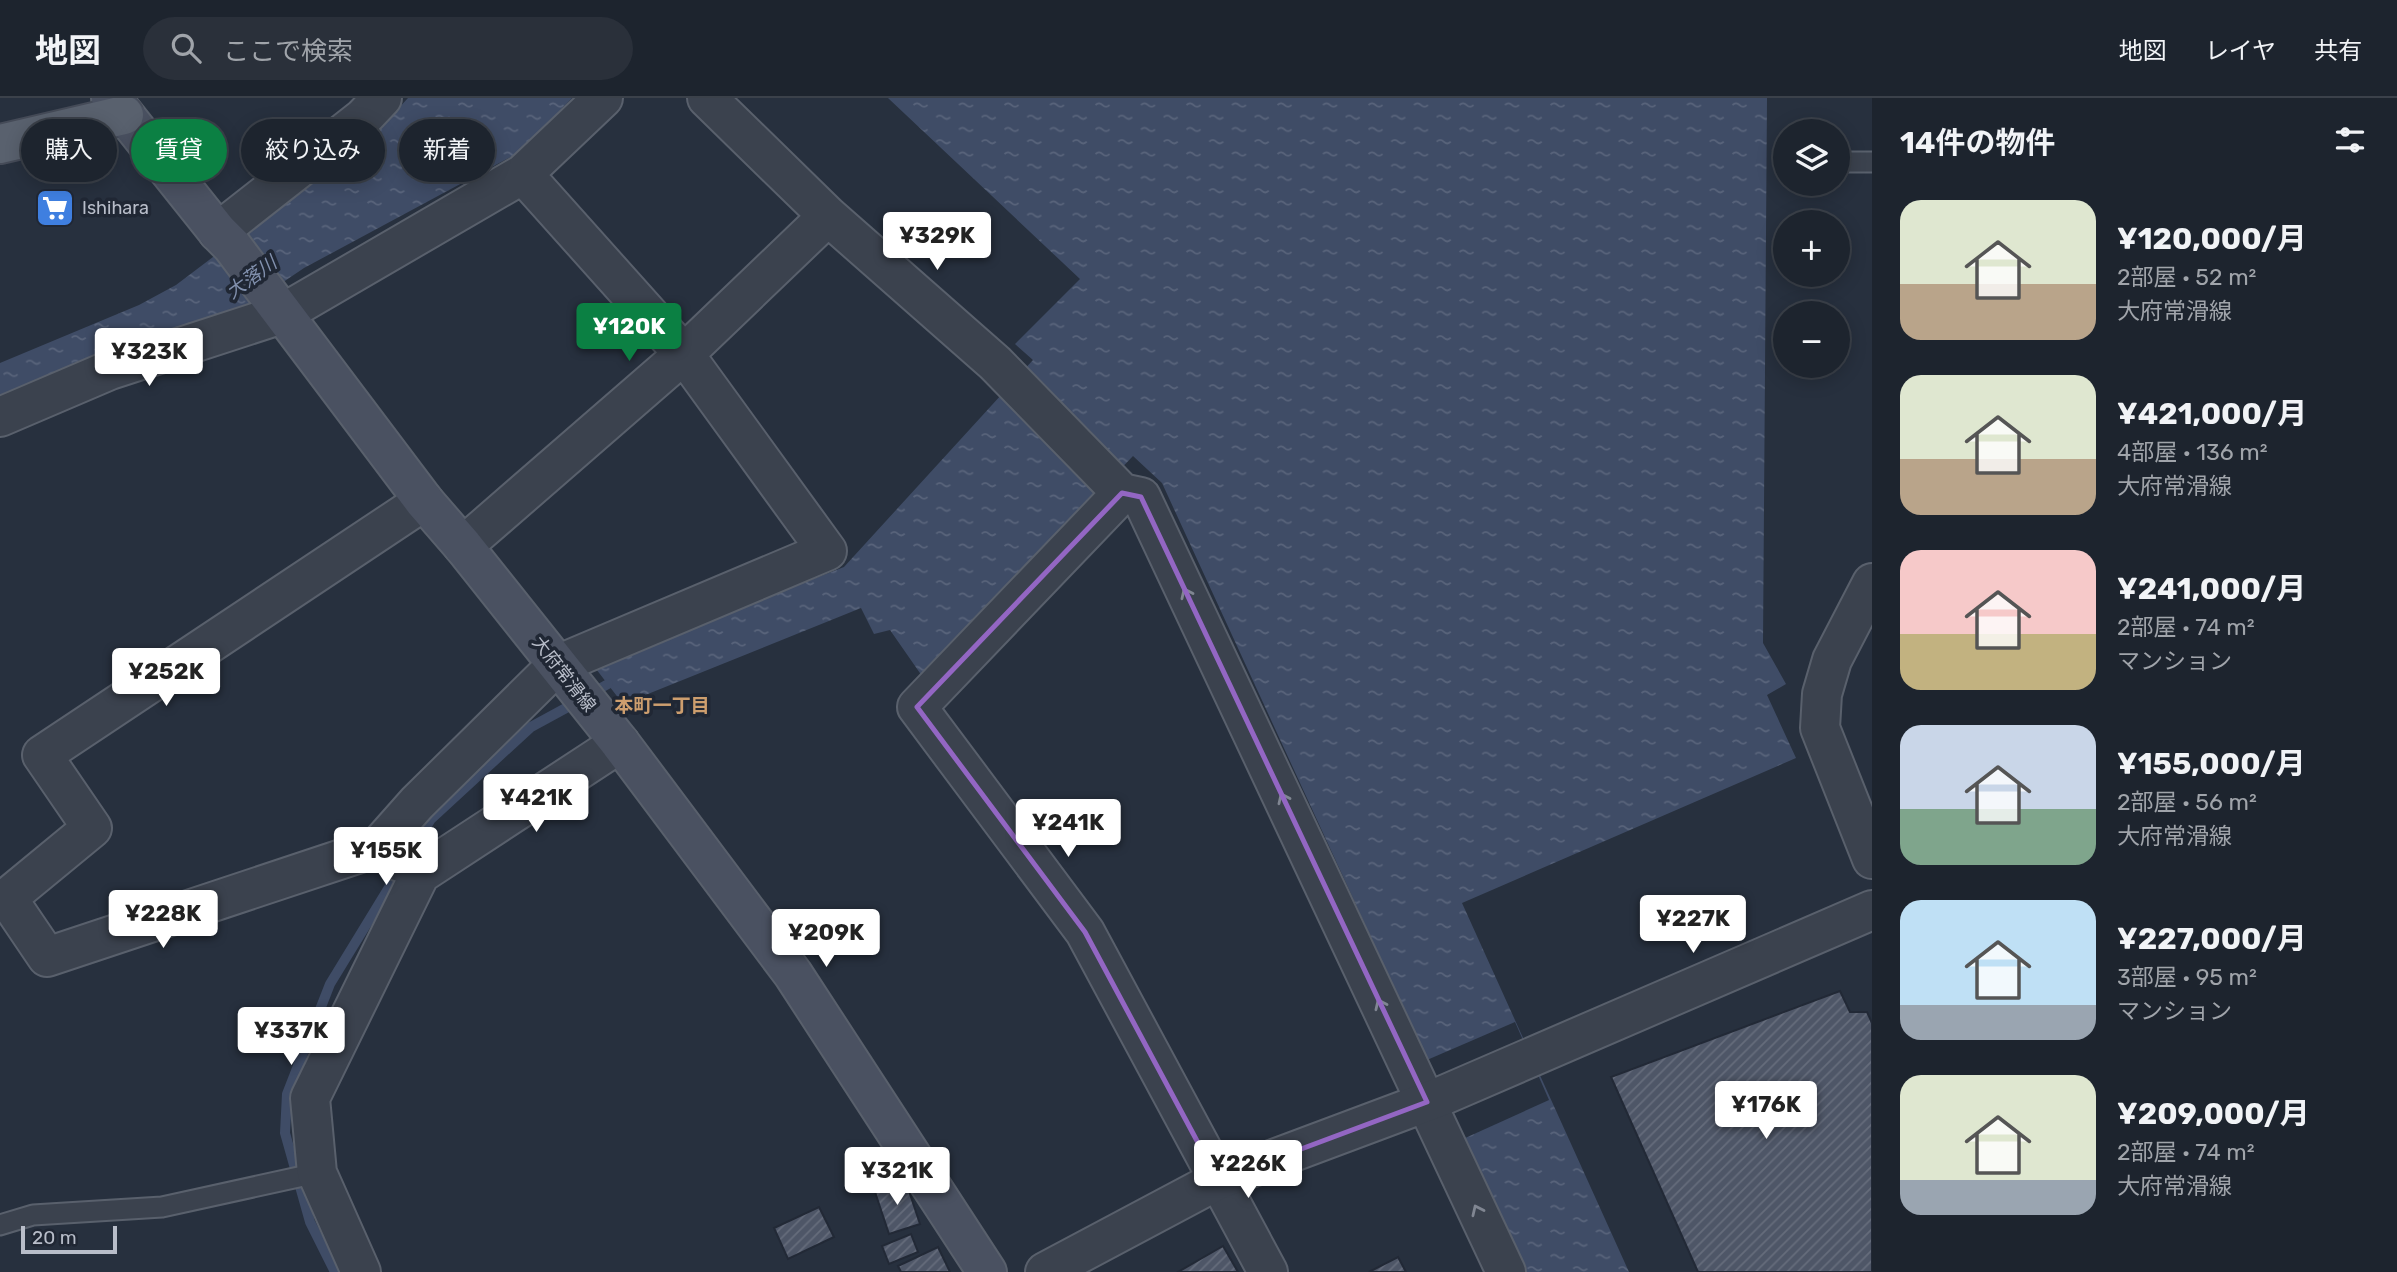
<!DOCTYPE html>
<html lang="ja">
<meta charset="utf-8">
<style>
body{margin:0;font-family:Rubik,"Noto Sans JP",sans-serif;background:#2a303a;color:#f1f3f6;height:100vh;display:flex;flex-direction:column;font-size:26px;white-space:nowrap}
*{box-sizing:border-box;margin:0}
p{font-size:23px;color:#a0a4aa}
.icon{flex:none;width:38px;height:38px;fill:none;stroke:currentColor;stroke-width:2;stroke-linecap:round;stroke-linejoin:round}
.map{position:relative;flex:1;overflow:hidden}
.drawer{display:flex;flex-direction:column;background:#1d242e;width:525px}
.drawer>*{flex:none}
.guide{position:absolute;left:21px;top:21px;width:665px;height:63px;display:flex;gap:14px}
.controls{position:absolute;left:1773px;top:21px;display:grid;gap:14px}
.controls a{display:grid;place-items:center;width:77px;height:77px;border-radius:50%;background:#1d242e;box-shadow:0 4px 18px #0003,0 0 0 2px #3b414a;font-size:35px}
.scale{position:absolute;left:21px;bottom:18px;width:96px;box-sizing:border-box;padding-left:7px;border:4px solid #b8bdc9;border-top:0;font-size:19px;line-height:24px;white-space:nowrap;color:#b8bdc9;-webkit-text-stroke:5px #202734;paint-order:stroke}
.price{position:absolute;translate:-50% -60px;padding:0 16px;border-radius:7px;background:#fff;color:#222;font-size:23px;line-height:46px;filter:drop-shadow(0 2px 4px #0008)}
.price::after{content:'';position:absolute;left:50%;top:42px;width:21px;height:16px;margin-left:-10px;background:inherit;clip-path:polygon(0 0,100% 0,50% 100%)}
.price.active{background:#0b8043;color:#fff}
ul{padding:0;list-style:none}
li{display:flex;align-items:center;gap:21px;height:175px;padding:0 28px}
li span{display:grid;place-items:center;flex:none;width:196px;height:140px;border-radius:21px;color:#555}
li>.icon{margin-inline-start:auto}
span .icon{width:84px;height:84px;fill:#fffc;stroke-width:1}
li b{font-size:30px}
h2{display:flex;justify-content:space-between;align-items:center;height:84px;padding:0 28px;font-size:30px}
.tag{padding:0 24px;border-radius:32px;background:#1d242e;box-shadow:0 4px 18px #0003,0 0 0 2px #3b414a;font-size:24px;line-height:63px}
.tag.active{background:#0b8043;color:#fff}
header{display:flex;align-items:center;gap:42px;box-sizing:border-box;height:98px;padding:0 35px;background:#1d242e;border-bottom:2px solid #3b414a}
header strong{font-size:33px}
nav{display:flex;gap:38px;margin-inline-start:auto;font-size:24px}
.search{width:490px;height:63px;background:#2a303a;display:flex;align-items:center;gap:18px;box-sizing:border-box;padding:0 24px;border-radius:38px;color:#a0a4aa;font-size:26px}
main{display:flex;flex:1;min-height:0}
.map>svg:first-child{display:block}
</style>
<header>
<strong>地図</strong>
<div class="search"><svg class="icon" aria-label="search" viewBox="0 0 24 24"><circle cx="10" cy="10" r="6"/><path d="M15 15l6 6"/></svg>ここで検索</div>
<nav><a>地図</a><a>レイヤ</a><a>共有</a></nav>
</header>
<main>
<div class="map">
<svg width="1872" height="1174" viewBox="0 0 1872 1174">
<defs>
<pattern id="water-ripples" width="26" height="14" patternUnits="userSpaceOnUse" patternTransform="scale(1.75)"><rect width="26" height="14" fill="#3f4c66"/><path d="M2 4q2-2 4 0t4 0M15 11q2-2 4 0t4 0" fill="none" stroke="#59647b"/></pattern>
<pattern id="building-hatch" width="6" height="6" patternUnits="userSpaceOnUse" patternTransform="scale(1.75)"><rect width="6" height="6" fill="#4e5667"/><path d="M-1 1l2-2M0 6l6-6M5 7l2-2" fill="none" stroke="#656c7b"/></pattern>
</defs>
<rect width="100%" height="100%" fill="#27303e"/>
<path fill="url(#water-ripples)" d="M408,0h164l-52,54 -216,116 -68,46 -236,96v-47l139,-58 37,-20 197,-149z
M888,0h879l-4,545 23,41 -19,11 29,63 -334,145 167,369h-104l-363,-789 -29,-27 -211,220 -32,-46 -16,4 -13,-26 -238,96 -30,-39 251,-98 189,-207 -18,-16 65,-65z"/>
<path fill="#27303e" d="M1515,924l34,78 -86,39 -36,-79z"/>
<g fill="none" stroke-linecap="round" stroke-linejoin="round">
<path stroke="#3f4c66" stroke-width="10" d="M590,596l18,-10
M407,760l24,-39 100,-92 46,-25
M335,1174l-25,-50 -25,-89 2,-39 43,-110 69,-113"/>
</g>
<path fill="url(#building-hatch)" stroke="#222936" stroke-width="2" d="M1840,893l10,21h17l5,11v249h-174l-87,-195z
M905,1081l15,45 -31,10 -15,-45z
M819,1109l15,30 -46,22 -14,-31z
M911,1136l7,18 -29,12 -7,-18z
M1223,1148l15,26h-60z
M938,1149l12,25h-49l-3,-6z
M1398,1159l8,15h-37z"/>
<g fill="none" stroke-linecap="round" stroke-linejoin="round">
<defs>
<path id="service" d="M1838,64h34
M0,1127l33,-10 129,-8 155,-34"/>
<path id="minor" d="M707,0l121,118 167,147 127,130 19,4 365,775
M218,134l145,-114 19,-20
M0,319l110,-47 172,-56 241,-140 80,-76
M1122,395l-205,214 168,225 183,340
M463,448l221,-192 144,-138
M378,749l39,-44 140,-138 270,-114 -143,-197 -161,-180
M7,800l40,59 331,-110 22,15
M0,802l7,-2 85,-70 -50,-73 382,-254
M361,1174l-44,-99 -7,-75 110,-224 200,-131"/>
<path id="tertiary" d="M1872,485l-40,77 -10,34 -2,34 52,131
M1045,1174l173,-92 219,-82 435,-188"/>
<path id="secondary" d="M111,0l107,134 14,14 192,255 39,45 157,197 173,231 194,298"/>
<path id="primary" d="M0,46l124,-29"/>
</defs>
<use href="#service" stroke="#59606c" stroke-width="23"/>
<use href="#minor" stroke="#59606c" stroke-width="42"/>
<use href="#tertiary" stroke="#59606c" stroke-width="42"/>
<use href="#secondary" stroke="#59606c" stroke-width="42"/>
<use href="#primary" stroke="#454b58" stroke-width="42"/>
<use href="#service" stroke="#3b424e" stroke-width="19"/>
<use href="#minor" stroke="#3b424e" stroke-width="38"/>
<use href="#tertiary" stroke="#3b424e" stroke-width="38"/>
<use href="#secondary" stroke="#4a5161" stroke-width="38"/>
<use href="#primary" stroke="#59616e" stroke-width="38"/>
</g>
<defs><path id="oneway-chevron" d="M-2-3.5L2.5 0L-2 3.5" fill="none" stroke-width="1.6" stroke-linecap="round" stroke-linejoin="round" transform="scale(1.75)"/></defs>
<g stroke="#808692">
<use href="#oneway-chevron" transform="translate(1186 495) rotate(-115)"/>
<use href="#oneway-chevron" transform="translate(1283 700) rotate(-115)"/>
<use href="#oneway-chevron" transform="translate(1380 906) rotate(-115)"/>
<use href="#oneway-chevron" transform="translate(1477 1112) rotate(-115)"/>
</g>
<path fill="none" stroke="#9366c3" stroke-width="5" stroke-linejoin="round" d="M1122,395l19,4 286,605 -209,78 -133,-248 -168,-225z"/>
<defs>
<symbol id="supermarket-square" viewBox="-11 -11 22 22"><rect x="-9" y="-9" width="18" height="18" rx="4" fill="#3f7fe0" stroke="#202734"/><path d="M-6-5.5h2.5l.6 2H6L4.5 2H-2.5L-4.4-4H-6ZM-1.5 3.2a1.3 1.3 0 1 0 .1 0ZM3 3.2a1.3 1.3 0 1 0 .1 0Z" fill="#fff"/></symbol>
</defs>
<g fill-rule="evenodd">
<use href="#supermarket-square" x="33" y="88" width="44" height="44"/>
</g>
<g text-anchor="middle" stroke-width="7" stroke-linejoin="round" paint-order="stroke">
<g font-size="18" fill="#b8bdc9" stroke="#202734" text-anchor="start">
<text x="82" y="116">Ishihara</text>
</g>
<g font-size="18" fill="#b8bdc9" stroke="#202734">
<text transform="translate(564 576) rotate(52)" y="6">大府常滑線</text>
</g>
<g font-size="19" font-style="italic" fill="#8291ae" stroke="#202734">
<text transform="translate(251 179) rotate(-36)" y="7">大落川</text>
</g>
<g font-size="19" font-weight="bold" fill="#cd9e6e" stroke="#202734">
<text x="662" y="614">本町一丁目</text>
</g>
</g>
</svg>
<div class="controls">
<a><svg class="icon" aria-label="layers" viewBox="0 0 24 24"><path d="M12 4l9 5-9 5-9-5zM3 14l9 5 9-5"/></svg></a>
<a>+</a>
<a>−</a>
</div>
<div class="scale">20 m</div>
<b class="price" style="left:937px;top:174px">¥329K</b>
<b class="price active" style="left:629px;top:265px">¥120K</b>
<b class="price" style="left:149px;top:290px">¥323K</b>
<b class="price" style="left:166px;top:610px">¥252K</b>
<b class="price" style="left:536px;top:736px">¥421K</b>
<b class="price" style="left:1068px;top:761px">¥241K</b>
<b class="price" style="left:386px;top:789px">¥155K</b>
<b class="price" style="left:163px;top:852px">¥228K</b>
<b class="price" style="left:1693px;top:857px">¥227K</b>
<b class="price" style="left:826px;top:871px">¥209K</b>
<b class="price" style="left:291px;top:969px">¥337K</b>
<b class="price" style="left:1766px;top:1043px">¥176K</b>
<b class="price" style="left:1248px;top:1102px">¥226K</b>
<b class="price" style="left:897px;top:1109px">¥321K</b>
<div class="guide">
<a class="tag">購入</a>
<a class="tag active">賃貸</a>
<a class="tag">絞り込み</a>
<a class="tag">新着</a>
</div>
</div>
<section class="drawer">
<h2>14件の物件<svg class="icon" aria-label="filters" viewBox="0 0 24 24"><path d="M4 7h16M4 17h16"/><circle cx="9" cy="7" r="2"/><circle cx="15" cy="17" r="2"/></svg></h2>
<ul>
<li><span style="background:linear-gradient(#dfe7d0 60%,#b9a48a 0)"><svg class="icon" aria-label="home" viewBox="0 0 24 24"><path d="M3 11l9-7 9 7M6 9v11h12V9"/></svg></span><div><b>¥120,000/月</b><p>2部屋 · 52 m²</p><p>大府常滑線</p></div></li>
<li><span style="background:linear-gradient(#dfe7d0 60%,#b9a48a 0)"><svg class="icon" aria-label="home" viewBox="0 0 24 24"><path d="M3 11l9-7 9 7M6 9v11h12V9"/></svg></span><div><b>¥421,000/月</b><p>4部屋 · 136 m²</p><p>大府常滑線</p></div></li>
<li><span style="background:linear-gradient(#f6c9c9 60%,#c2b280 0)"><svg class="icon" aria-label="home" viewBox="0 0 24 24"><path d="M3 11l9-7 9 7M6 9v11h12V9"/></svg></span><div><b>¥241,000/月</b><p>2部屋 · 74 m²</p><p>マンション</p></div></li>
<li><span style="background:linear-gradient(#c9d6e8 60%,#7fa58c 0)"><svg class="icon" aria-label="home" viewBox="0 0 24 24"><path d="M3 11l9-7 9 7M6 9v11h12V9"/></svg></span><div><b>¥155,000/月</b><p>2部屋 · 56 m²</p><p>大府常滑線</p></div></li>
<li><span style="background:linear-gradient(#bfe0f5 75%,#9aa5b1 0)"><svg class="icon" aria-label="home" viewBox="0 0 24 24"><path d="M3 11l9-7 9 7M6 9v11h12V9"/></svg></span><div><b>¥227,000/月</b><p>3部屋 · 95 m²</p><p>マンション</p></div></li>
<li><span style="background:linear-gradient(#dfe7d0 75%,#9aa5b1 0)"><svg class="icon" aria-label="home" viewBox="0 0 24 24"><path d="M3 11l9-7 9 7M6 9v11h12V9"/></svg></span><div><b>¥209,000/月</b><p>2部屋 · 74 m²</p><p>大府常滑線</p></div></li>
</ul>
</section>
</main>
